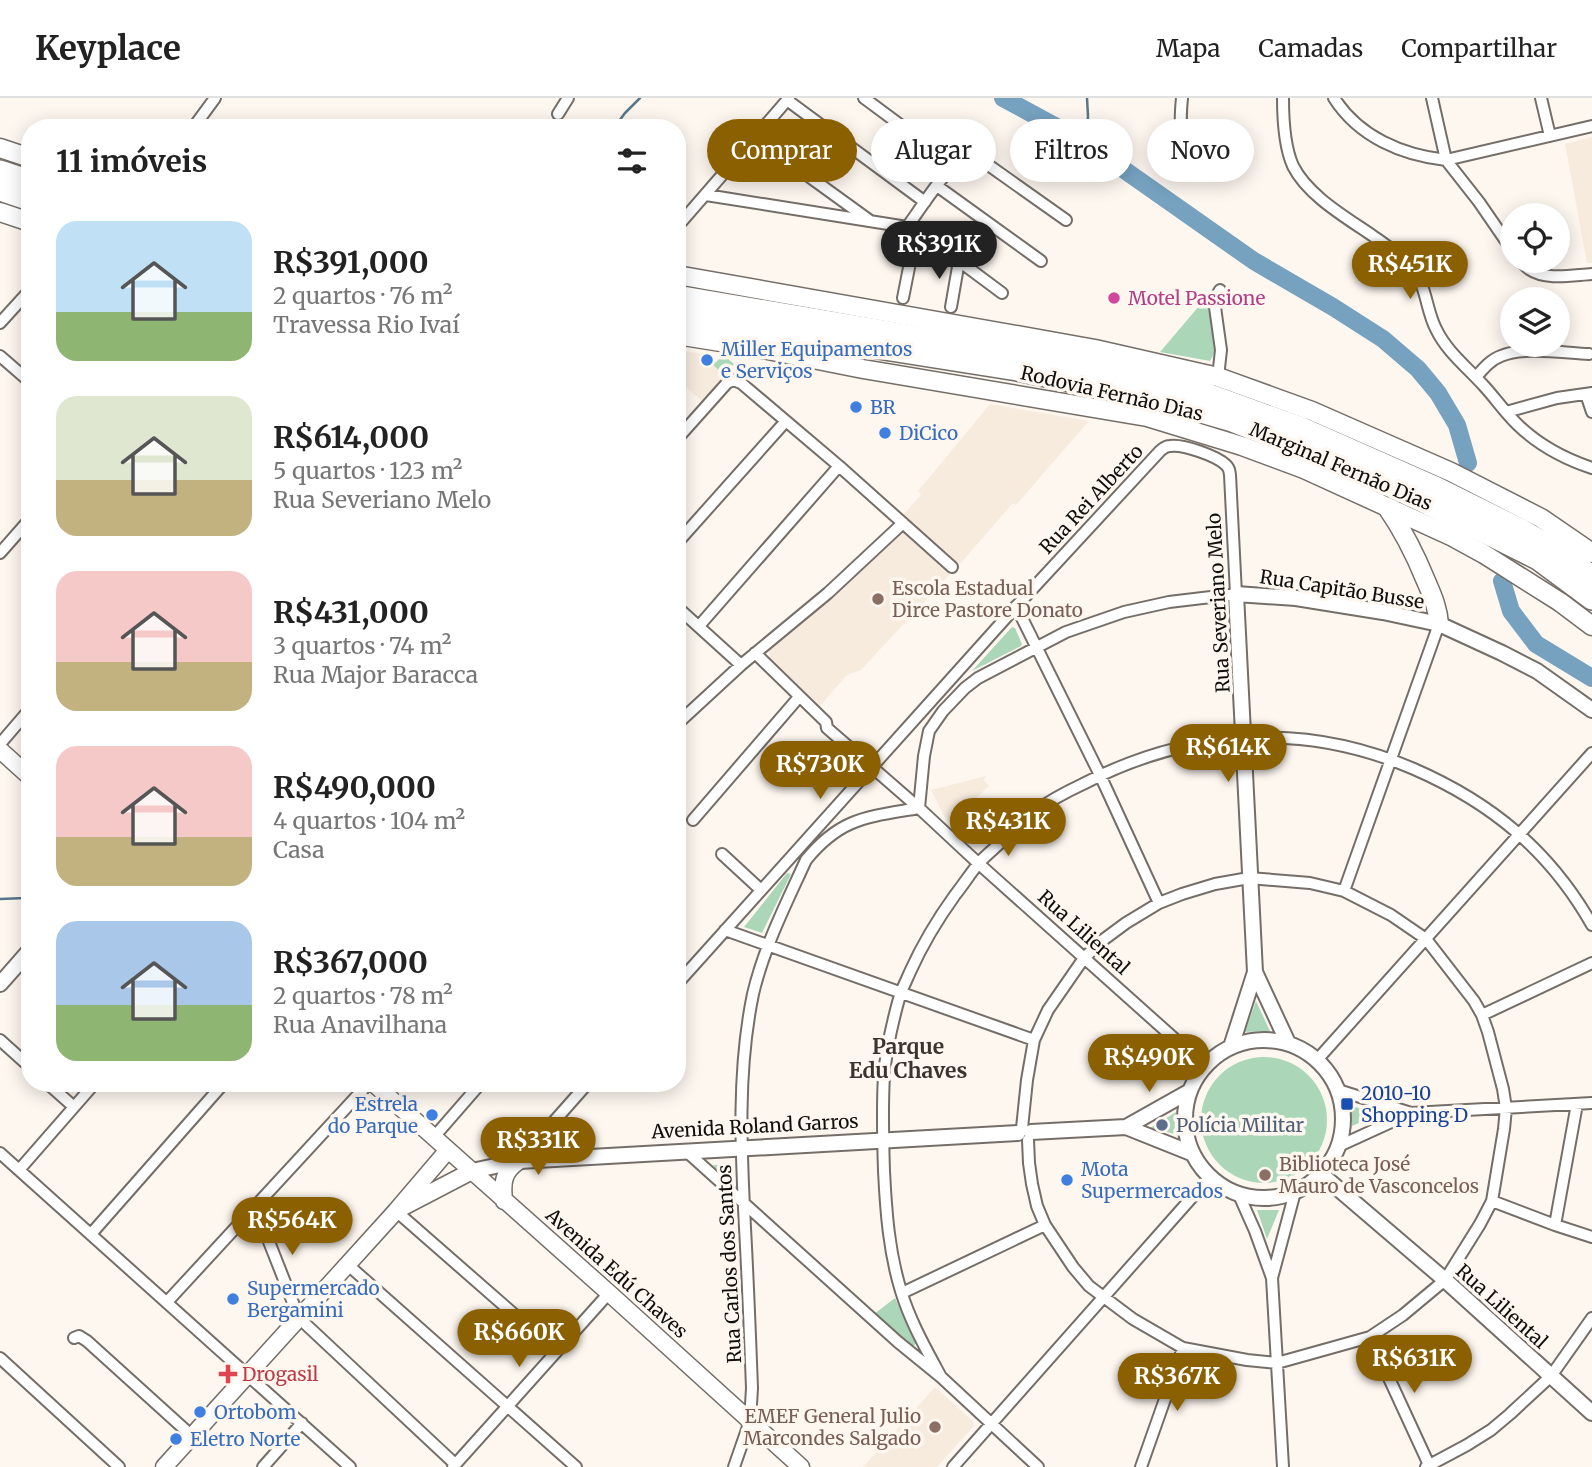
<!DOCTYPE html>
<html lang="pt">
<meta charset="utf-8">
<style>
body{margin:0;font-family:Merriweather,serif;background:#f2f2f2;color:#222;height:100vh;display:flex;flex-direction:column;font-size:26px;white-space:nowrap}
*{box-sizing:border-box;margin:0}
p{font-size:23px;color:#767676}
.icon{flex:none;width:38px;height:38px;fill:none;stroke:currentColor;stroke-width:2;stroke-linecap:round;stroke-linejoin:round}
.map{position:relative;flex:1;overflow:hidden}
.panel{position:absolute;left:21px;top:21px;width:665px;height:973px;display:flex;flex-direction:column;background:#fff;border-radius:28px;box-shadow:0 4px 18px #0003}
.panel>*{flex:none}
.hud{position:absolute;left:707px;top:21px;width:665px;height:63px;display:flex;gap:14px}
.tools{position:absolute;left:1500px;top:105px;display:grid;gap:14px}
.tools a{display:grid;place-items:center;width:70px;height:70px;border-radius:50%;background:#fff;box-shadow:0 4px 18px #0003;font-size:35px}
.price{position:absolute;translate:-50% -60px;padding:0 16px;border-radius:24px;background:#8a6001;color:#fff;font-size:23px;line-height:46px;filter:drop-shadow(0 2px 4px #0008)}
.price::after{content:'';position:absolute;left:50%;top:42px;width:21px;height:16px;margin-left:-10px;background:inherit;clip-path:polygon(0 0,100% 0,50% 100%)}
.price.current{background:#222;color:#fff}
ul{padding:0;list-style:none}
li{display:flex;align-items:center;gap:21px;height:175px;padding:0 35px}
li span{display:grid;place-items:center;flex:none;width:196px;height:140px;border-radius:21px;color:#555}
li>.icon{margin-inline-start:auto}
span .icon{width:84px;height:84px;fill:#fffc;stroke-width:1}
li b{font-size:30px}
h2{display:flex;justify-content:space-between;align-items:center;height:84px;padding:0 35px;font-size:30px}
.pill{padding:0 24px;border-radius:32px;background:#fff;box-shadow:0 4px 18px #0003;font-size:24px;line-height:63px}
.pill.current{background:#8a6001;color:#fff}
header{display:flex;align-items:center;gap:42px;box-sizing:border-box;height:98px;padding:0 35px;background:#fff;border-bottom:2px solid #e0e0e0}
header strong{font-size:33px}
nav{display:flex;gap:38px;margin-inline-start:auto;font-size:24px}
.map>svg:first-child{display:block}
</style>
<header>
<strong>Keyplace</strong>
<nav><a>Mapa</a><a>Camadas</a><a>Compartilhar</a></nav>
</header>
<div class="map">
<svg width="1592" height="1369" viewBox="0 0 1592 1369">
<rect width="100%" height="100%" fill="#fef7f0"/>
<path fill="#f7ebde" d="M1592,39v126h-5l-22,-119z
M678,253l21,2 25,22 -22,26 -20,-17 -5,4z
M990,306l99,17 -73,84 -3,-2 -53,61 -57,-49 18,-20 -3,-4z
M903,434l47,42 -89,96 -14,5 -27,31 -50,-48 -1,-7z
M986,678l-2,4 5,6 -39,36 -6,-6 -13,-26z
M935,1289l38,34 1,5 -37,41h-74z"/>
<path fill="#abd7b8" d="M1205,201c6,18 17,46 5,62l-50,-9z
M720,260l8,1 6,5 -10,11 -11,-10z
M1012,529l3,1 7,16 -1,2 -49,25z
M787,775l4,1 -29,59 -18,-6z
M1256,903l14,30 -25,1z
M1201 1022a63 63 0 1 1 126 0a63 63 0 1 1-126 0Z
M1350,1007l28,10 -26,11z
M1176,1014l3,23 -29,-7z
M732,1066l2,3 -1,15 -4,2 -16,-19z
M1257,1112h22l-12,29z
M895,1200l21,45 -2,3 -4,-2 -36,-30z"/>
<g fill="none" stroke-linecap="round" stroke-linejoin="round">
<path stroke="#58768a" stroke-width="2.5" d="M614,30l11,-15 15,-15
M1086,45l2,-27 -1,-18
M0,801l25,-1 5,-3"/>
<path stroke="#76a2c0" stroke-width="18" d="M1003,0l83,45 168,118 79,46 50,32 35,30 20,24 19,32 11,38
M1502,483l9,30 25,33 56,34"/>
<defs>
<path id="minor" d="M864,0l89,66
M1182,0c-4,40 0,54 39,69
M1283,0c0,22 1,48 10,68 15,30 54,52 80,70 14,10 29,20 40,34 14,17 13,40 23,59 11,23 31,38 48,57 12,13 22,28 35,40 21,20 46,33 73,42
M1334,0c25,39 68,57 112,62l146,-34
M1432,0l14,62 33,42 33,48
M1541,0l9,38
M787,2l138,102
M558,16l10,-16
M193,30l22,-30
M771,51l98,71
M937,88l104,75
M706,97l201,32c12,-16 46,-70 63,-75l96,68
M677,129l112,-129
M907,129l52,34 43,32
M1521,163c3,3 5,6 8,8 17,12 44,6 63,5
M903,200l13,-66
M951,209l8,-46
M0,225l30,-33
M0,258l30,26
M1218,279l3,-27 -7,-50 6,-10
M1476,279c7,-8 14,-17 25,-21 22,-10 63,-3 88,-2
M1586,296l6,18
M1506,314l51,-14 35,-5
M677,341l50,-56 6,-3 8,3 98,83 113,101
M677,445l109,-122
M0,455l30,-34
M1016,508l84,169 59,128
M677,509l64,58
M699,528l140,-160
M755,555l71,69 1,6 92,80 59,55 227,203
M677,626l64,-59 87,-72 75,-70
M0,646l30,-35
M693,722l106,-123
M722,756l39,36
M677,772l1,1
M1344,793l95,-267
M725,832l309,110
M677,886l335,-373 148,-160c4,-3 5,-5 10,-5 13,-2 47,10 56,19 4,4 3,5 4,10l6,119 -67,8 -45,10 -58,20 -88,46 -13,10 -22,23 -14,20 -5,25 -5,52
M1482,917l110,-52
M0,942l30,27
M1317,962l275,-307
M47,985l27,24
M1338,992l73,23
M1022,1030l5,-48 7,-40 14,-30 36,-52 19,-18 23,-17 33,-20 23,-9 33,-10 34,-6 61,5 34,8 47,24 35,24 48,62 8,14 6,17 15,57 3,19 -2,21 -12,72 -12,23 -35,56 -42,35 -33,22 -93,26 -30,-3 -64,-12 -50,-29 -44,-33 -16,-19 -28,-42 -8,-19 -5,-22 -3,-21 -1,-23
M434,1039l47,-54
M1339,1048l72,-33 181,-10
M686,1053l212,191 43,35 97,90
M0,1055l350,314
M519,1063l69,-78
M19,1072l76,-87
M1239,1097l16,36 17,47 11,189
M1492,1103l63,24 37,12
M255,1108l44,112 156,146
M396,1113l160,140
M1555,1127l22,-121
M91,1136l133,-151
M347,1166l229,203
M1272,1180l23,-86
M902,1195l143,-68
M167,1204l202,-219
M1370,1239l60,130
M74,1240l5,-2 8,5 105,95
M0,1260l119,109
M941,1279c-15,-28 -31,-56 -40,-86 -12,-39 -15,-79 -17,-120 -1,-31 -2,-63 0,-95 2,-27 9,-56 16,-81 3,-8 7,-16 10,-23 13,-29 27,-52 45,-77 8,-10 15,-21 23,-31 7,-8 15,-14 23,-22 11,-10 21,-20 33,-30 15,-11 32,-20 49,-28 106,-55 221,-63 331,-15 78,34 136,82 178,156
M263,1369l39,-44
M453,1369l156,-174
M734,1369l16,-46 2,-33c-2,-53 -4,-106 -7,-160 -4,-78 -8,-157 8,-234 11,-47 33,-90 53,-134 35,-43 62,-43 113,-52
M953,1369l257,-290
M1141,1369l42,-119
M1426,1369l41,-22 24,-15 19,-16 41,-38 41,-58"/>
<path id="tertiary" d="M0,886l30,-34
M1185 1021a79 79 0 1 1 158 0a79 79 0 1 1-158 0Z
M1288,945l-33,-71 -19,-378 60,4 87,14 56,12 63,29 35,18 55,39
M1231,949l24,-75
M1126,1029l64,-36
M546,1032c-2,15 -3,19 9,29
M1031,1034l95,-5 65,26
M472,1073l47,-10 499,-28
M1321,1076l124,106 147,133"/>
<path id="secondary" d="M0,652l30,27
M373,985l236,210 192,174
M504,1103c-2,-19 -1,-29 15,-40
M401,1110l71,-37
M164,1369l232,-256 52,-61"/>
<path id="trunk" d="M0,50l30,10
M0,114l30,10
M677,177l418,74 123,28 94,34 139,61 90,46 51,35
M677,237l81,13 105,21 284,48 95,29 62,23 149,68 31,17 76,48 32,24
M1386,408c17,24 29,48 40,75 6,14 12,27 13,43"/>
<path id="motorway" d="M0,73l30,10
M0,92l30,10
M677,198l465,79 62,18 98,35 131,58 89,44 26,15 44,31
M677,218l340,54 139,29 76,22 115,45 77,36 114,57 54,40"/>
</defs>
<use href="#minor" stroke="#756e68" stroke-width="14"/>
<use href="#tertiary" stroke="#756e68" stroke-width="18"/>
<use href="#secondary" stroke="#756e68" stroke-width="19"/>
<use href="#trunk" stroke="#756e68" stroke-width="21"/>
<use href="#motorway" stroke="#756e68" stroke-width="24"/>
<use href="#minor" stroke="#fff" stroke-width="10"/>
<use href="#tertiary" stroke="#fff" stroke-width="14"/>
<use href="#secondary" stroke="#fff" stroke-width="16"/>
<use href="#trunk" stroke="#fff" stroke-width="18"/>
<use href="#motorway" stroke="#fff" stroke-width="21"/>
</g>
<circle fill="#d1479c" stroke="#fef7f0" stroke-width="2.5" cx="1114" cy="200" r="7"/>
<g fill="#3f7fe0" stroke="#fef7f0" stroke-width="2.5">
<circle cx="707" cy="262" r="7"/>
<circle cx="856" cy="309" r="7"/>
<circle cx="885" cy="335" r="7"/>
<circle cx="432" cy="1017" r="7"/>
<circle cx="1067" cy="1082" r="7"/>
<circle cx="233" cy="1201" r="7"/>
<circle cx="200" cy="1314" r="7"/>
<circle cx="176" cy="1341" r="7"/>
</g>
<g fill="#8d6e63" stroke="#fef7f0" stroke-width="2.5">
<circle cx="878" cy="501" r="7"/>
<circle cx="1265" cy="1077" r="7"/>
<circle cx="935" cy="1329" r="7"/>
</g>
<rect fill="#1a4fb4" stroke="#fef7f0" stroke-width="2.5" x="1340" y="999" width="14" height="14" rx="3.5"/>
<circle fill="#5c6f8a" stroke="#fef7f0" stroke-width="2.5" cx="1162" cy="1027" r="7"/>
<path fill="#e0444e" stroke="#fef7f0" stroke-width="2.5" d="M224.5 1265.5h7v7h7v7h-7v7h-7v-7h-7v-7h7z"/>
<g text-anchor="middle" stroke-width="7" stroke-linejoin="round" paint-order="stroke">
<g font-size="19" fill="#b23c85" stroke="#fef7f0" text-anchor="start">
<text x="1128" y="207">Motel Passione</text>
</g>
<g font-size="19" fill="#366cbe" stroke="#fef7f0" text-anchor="start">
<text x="721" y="258">Miller Equipamentos<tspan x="721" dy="22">e Serviços</tspan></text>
<text x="870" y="316">BR</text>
<text x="899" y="342">DiCico</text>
<text x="418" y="1013" text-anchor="end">Estrela<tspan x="418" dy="22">do Parque</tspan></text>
<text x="1081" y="1078">Mota<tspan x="1081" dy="22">Supermercados</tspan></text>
<text x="247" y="1197">Supermercado<tspan x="247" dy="22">Bergamini</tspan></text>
<text x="214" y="1321">Ortobom</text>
<text x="190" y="1348">Eletro Norte</text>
</g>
<g font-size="19" fill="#110f0d" stroke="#fef7f0">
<text transform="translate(1112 295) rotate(13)" y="7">Rodovia Fernão Dias</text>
<text transform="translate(1341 368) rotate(23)" y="7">Marginal Fernão Dias</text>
<text transform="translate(1091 401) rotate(-47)" y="7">Rua Rei Alberto</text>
<text transform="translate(1342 491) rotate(9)" y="7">Rua Capitão Busse</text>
<text transform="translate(1218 505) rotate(-93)" y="7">Rua Severiano Melo</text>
<text transform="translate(1084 834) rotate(42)" y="7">Rua Liliental</text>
<text transform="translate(755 1028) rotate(-3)" y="7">Avenida Roland Garros</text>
<text transform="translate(729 1166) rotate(-93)" y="7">Rua Carlos dos Santos</text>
<text transform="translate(617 1175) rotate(42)" y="7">Avenida Edú Chaves</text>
<text transform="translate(1502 1208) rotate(42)" y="7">Rua Liliental</text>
</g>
<g font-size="19" fill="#785e54" stroke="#fef7f0" text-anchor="start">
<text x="892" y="497">Escola Estadual<tspan x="892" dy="22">Dirce Pastore Donato</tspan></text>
<text x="1279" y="1073">Biblioteca José<tspan x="1279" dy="22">Mauro de Vasconcelos</tspan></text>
<text x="921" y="1325" text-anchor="end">EMEF General Julio<tspan x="921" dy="22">Marcondes Salgado</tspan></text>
</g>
<g font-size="19" fill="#164399" stroke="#fef7f0" text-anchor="start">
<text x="1361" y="1002">2010-10<tspan x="1361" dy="22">Shopping D</tspan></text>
</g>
<g font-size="19" fill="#4e5e75" stroke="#fef7f0" text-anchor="start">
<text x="1176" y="1034">Polícia Militar</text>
</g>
<g font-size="19" fill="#be3a42" stroke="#fef7f0" text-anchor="start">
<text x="242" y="1283">Drogasil</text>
</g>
<g font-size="21" font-weight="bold" fill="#3a342e" stroke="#fef7f0">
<text x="908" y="956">Parque<tspan x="908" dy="24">Edu Chaves</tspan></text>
</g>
</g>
</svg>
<div class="tools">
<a><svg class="icon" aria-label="locate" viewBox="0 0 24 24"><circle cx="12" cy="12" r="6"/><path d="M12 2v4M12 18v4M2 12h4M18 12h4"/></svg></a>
<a><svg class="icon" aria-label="layers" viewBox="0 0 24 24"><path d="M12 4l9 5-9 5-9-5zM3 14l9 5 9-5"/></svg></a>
</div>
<b class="price current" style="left:939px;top:183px">R$391K</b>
<b class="price" style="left:1410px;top:203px">R$451K</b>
<b class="price" style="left:1228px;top:686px">R$614K</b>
<b class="price" style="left:820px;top:703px">R$730K</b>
<b class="price" style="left:1008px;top:760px">R$431K</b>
<b class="price" style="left:1149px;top:996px">R$490K</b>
<b class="price" style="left:538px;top:1079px">R$331K</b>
<b class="price" style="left:292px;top:1159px">R$564K</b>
<b class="price" style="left:519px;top:1271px">R$660K</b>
<b class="price" style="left:1414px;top:1297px">R$631K</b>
<b class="price" style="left:1177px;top:1315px">R$367K</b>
<div class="hud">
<a class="pill current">Comprar</a>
<a class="pill">Alugar</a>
<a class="pill">Filtros</a>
<a class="pill">Novo</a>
</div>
<section class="panel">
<h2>11 imóveis<svg class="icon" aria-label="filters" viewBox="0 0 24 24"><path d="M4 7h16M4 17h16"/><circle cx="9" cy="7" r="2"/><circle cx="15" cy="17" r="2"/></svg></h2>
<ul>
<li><span style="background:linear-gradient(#bfe0f5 65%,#8fb573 0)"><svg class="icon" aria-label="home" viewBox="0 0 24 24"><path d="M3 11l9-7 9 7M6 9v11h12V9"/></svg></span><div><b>R$391,000</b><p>2 quartos · 76 m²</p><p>Travessa Rio Ivaí</p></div></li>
<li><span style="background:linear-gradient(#dfe7d0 60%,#c2b280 0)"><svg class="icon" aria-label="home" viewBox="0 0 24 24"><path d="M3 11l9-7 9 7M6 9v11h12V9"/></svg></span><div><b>R$614,000</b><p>5 quartos · 123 m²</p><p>Rua Severiano Melo</p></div></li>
<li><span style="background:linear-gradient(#f6c9c9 65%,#c2b280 0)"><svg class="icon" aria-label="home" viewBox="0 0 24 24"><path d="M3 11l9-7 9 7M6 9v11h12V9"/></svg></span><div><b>R$431,000</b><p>3 quartos · 74 m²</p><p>Rua Major Baracca</p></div></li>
<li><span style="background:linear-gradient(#f6c9c9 65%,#c2b280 0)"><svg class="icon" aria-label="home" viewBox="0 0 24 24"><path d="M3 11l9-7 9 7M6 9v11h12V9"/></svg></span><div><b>R$490,000</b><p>4 quartos · 104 m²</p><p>Casa</p></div></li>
<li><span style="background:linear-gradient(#a9c7e8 60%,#8fb573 0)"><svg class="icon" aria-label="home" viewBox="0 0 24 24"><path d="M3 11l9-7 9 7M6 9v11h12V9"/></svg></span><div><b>R$367,000</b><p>2 quartos · 78 m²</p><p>Rua Anavilhana</p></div></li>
</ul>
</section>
</div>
